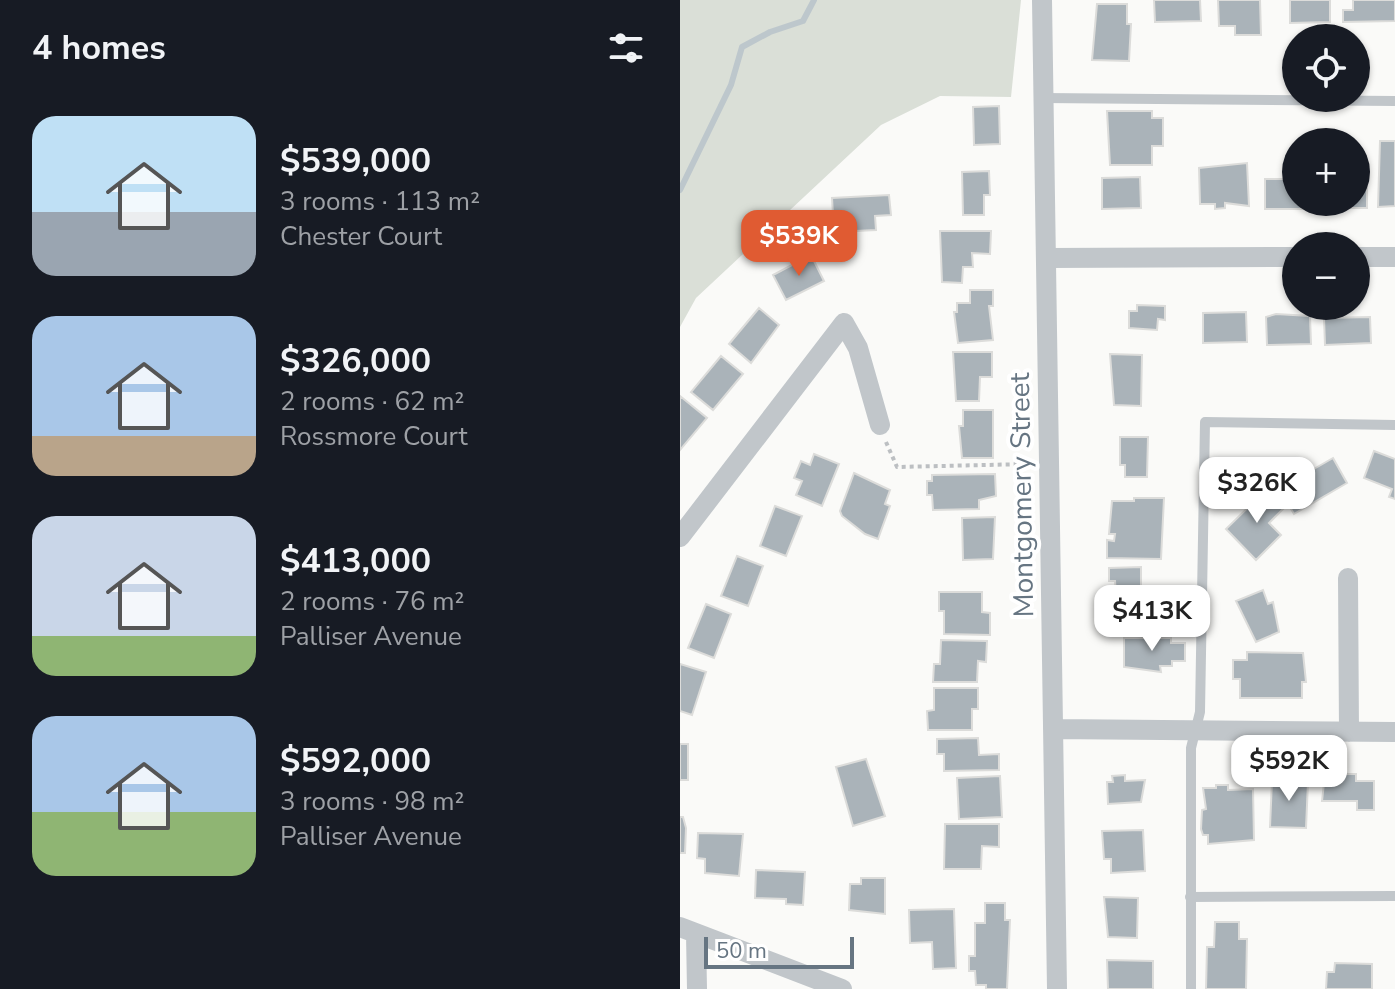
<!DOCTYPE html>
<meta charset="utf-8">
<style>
body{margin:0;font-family:"Nunito Sans",sans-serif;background:#242831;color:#f1f3f6;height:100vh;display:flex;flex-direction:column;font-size:30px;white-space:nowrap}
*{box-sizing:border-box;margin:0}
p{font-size:26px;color:#9ea1a6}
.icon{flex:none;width:44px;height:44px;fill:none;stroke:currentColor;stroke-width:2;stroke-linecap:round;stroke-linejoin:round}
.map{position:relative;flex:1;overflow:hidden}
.drawer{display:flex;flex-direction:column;background:#171b24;width:680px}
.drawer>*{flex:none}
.controls{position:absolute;left:602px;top:24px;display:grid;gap:16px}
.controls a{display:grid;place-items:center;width:88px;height:88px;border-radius:50%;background:#171b24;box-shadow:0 2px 6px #0004;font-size:40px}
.scale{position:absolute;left:24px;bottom:20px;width:150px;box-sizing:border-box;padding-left:8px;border:4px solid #667582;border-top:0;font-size:22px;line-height:28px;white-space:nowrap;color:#667582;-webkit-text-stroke:6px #fff;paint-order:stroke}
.price{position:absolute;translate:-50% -68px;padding:0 18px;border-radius:16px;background:#fff;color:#222;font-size:26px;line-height:52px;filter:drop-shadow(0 2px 4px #0008)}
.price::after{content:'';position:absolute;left:50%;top:48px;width:24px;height:18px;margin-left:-12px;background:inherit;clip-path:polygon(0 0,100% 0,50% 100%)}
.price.selected{background:#e05b32;color:#fff}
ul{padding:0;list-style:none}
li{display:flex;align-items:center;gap:24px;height:200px;padding:0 32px}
li span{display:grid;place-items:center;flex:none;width:224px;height:160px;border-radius:24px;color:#555}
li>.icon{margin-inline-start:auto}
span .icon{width:96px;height:96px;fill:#fffc;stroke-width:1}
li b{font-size:34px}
h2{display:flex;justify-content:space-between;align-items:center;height:96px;padding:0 32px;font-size:34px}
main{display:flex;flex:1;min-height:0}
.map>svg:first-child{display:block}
</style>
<main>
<section class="drawer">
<h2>4 homes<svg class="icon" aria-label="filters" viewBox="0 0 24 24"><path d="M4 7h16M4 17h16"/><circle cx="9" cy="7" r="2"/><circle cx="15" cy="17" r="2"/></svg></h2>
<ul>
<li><span style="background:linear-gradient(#bfe0f5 60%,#9aa5b1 0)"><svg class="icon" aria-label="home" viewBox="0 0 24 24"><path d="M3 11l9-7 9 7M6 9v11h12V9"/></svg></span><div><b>$539,000</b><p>3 rooms · 113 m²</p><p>Chester Court</p></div></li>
<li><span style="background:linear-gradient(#a9c7e8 75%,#b9a48a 0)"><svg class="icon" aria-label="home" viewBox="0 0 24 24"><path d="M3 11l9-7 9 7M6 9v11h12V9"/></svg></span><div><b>$326,000</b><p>2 rooms · 62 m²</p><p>Rossmore Court</p></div></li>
<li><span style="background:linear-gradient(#c9d6e8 75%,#8fb573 0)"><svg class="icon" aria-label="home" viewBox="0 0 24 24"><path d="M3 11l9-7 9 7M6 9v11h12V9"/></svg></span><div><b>$413,000</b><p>2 rooms · 76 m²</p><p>Palliser Avenue</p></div></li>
<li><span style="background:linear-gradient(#a9c7e8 60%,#8fb573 0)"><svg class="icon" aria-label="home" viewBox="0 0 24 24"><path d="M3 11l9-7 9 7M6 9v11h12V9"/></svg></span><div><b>$592,000</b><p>3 rooms · 98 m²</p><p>Palliser Avenue</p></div></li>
</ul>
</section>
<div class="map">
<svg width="715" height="989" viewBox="0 0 715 989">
<rect width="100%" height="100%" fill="#fafaf8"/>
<path fill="#dadfd7" d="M0,0h341l-10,97 -71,-1 -59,29 -185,173 -16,29z"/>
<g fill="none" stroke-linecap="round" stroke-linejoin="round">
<path stroke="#bdc7cc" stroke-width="6" d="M0,190l51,-105 11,-38 28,-15 33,-11 11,-21"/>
</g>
<path fill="#aab3b9" stroke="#dcdcda" stroke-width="2" d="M474,0h46l1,21 -46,1z
M538,0h42l1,35h-26v-9h-16z
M610,0h40v22l-40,1z
M673,0h42v21l-52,1v-12h10z
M417,4h30v20h4l-2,37 -37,-1z
M319,106l1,38 -26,1 -1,-38z
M427,111h45v7h11v28h-11v19h-42z
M700,141h15v65l-17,1z
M567,163l2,43 -24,-3v5l-10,1v-5h-15l-1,-36z
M676,163h11v45h-21v-6h10z
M309,171l1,24h-6v20h-21l-1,-43z
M615,171l1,31h18v7h-49v-30h30z
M460,177l1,31 -39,1v-31z
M209,195l2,20 -16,1 1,14 -42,2 -2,-34z
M260,231h51l-1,23 -18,-1 1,14h-10l-1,16 -20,-1z
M131,255l13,26 -38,19 -13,-25z
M290,290h23v16h-4l4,34 -35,3 -4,-31h3v-9h13z
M457,305l28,1v14l-7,-1 -1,11 -28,-2v-17h8z
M79,308l20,17 -28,38 -22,-19z
M566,312l1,30 -44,1v-30z
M596,314l34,2 1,28 -44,1 -1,-28z
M690,317l1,26 -46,2 -1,-27z
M273,352h39v25h-12l-1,24h-23z
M430,354l32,1 -1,51 -27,-1z
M41,356l22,18 -30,36 -22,-18z
M0,396l27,22 -27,32z
M283,410h30v48h-31l-3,-32h4z
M440,437h28l-1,40h-22v-12h-5z
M694,451l21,8v40l-6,-2 3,-8 -28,-11z
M134,454l25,10 -17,42 -26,-11 6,-14 -8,-3 7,-17 9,4z
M653,458l14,25 -53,31 -15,-25z
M174,473l36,17 -5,14 5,2 -12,33 -13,-5 -23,-18 -2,-5z
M315,474l1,22 -17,4v9l-46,1 -1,-15h-5v-14h5v-6z
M586,490l18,18 -15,15 12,12 -25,25 -30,-31z
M454,498h30l-3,61 -54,-1v-18l7,1 1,-7h-6l3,-33h22z
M95,506l27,10 -16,40 -26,-10z
M315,517l-2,42 -30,1 -1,-42z
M57,556l26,10 -15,40 -27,-10z
M461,567v31h14l1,27h-40l-4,-31h4l-1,-13h-6v-13z
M583,590l5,14 5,-2 6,30 -23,10 -20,-41z
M259,592h43v20l8,1v22l-46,-1v-23h-5z
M26,604l25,10 -17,44 -26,-10z
M444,638h47v5h14v18h-13v5h-12l1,6 -37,-5z
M261,640l46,1 -1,21 -8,-1 -1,21h-44l1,-18h6z
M567,652l56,1 3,29h-4v16h-62v-19h-7v-19h14z
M0,664l26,8 -14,43 -12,-4z
M254,688h44v21h-6v21h-44l-1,-19 7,-1z
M298,738l1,17 20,-1v16l-55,1v-17h-7v-15z
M0,744h8v36h-8z
M186,759l19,57 -32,10 -17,-59z
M606,774l14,1v7h8l-2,46 -36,-1 2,-47 14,1z
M645,774h31v7h18v29h-17v-9h-35z
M445,775v6l20,-1 -4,22 -33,2 -1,-22h6l-1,-6z
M320,776l2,41 -43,2 -2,-41z
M536,785h12v5l25,-1 1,51 -46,4v-9h-5l-2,-6 1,-19 4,-1 -3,-21h13z
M0,817h3l3,11 -1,25h-5z
M265,824h54v23l-17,-1 -1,23h-37z
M463,830l2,41 -34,2v-14h-7l-2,-28z
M18,833l45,1 -4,42 -34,-3v-14l-8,-1z
M76,870l49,2 -2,33 -17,-1v-5l-31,-1z
M181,878h24v36l-36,-4 1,-26h11z
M424,897l34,1 -1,40 -29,-1z
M305,903h20v17h5l-3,69h-21v-4h-10l-1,-14h-6v-15h6v-33h10z
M274,909l2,59 -23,1 -1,-27 -22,1 -1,-33z
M535,922h24v17h8l-1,50h-40l1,-42h7z
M427,960l46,1v28h-45z
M655,963l37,1v25h-46l1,-17h7z"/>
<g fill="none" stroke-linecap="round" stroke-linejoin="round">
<path stroke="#bcbfc2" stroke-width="4" stroke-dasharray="4 4" stroke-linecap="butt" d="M206,442l11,25 132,-3"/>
<path stroke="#c1c6ca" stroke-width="10" d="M363,98l352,3
M510,897l205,-1
M511,989v-241l9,-36 5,-290 190,3"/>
<path stroke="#c1c6ca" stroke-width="20" d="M362,0l15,989
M676,257h39
M369,258l247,-1
M0,537l164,-214 14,25 22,77
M668,578l1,154
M373,729l342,3
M0,927l162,62
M16,934l1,55"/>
</g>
<g text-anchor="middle" stroke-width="8" stroke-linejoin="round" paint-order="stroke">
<g font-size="28" fill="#667582" stroke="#fff">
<text transform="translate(341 495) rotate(-91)" y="10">Montgomery Street</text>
</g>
</g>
</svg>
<div class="controls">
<a><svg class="icon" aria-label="locate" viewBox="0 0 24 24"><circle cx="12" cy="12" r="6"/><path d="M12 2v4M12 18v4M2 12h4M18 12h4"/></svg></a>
<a>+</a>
<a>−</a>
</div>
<div class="scale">50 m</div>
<b class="price selected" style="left:119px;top:278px">$539K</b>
<b class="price" style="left:577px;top:525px">$326K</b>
<b class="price" style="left:472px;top:653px">$413K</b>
<b class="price" style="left:609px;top:803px">$592K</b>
</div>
</main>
